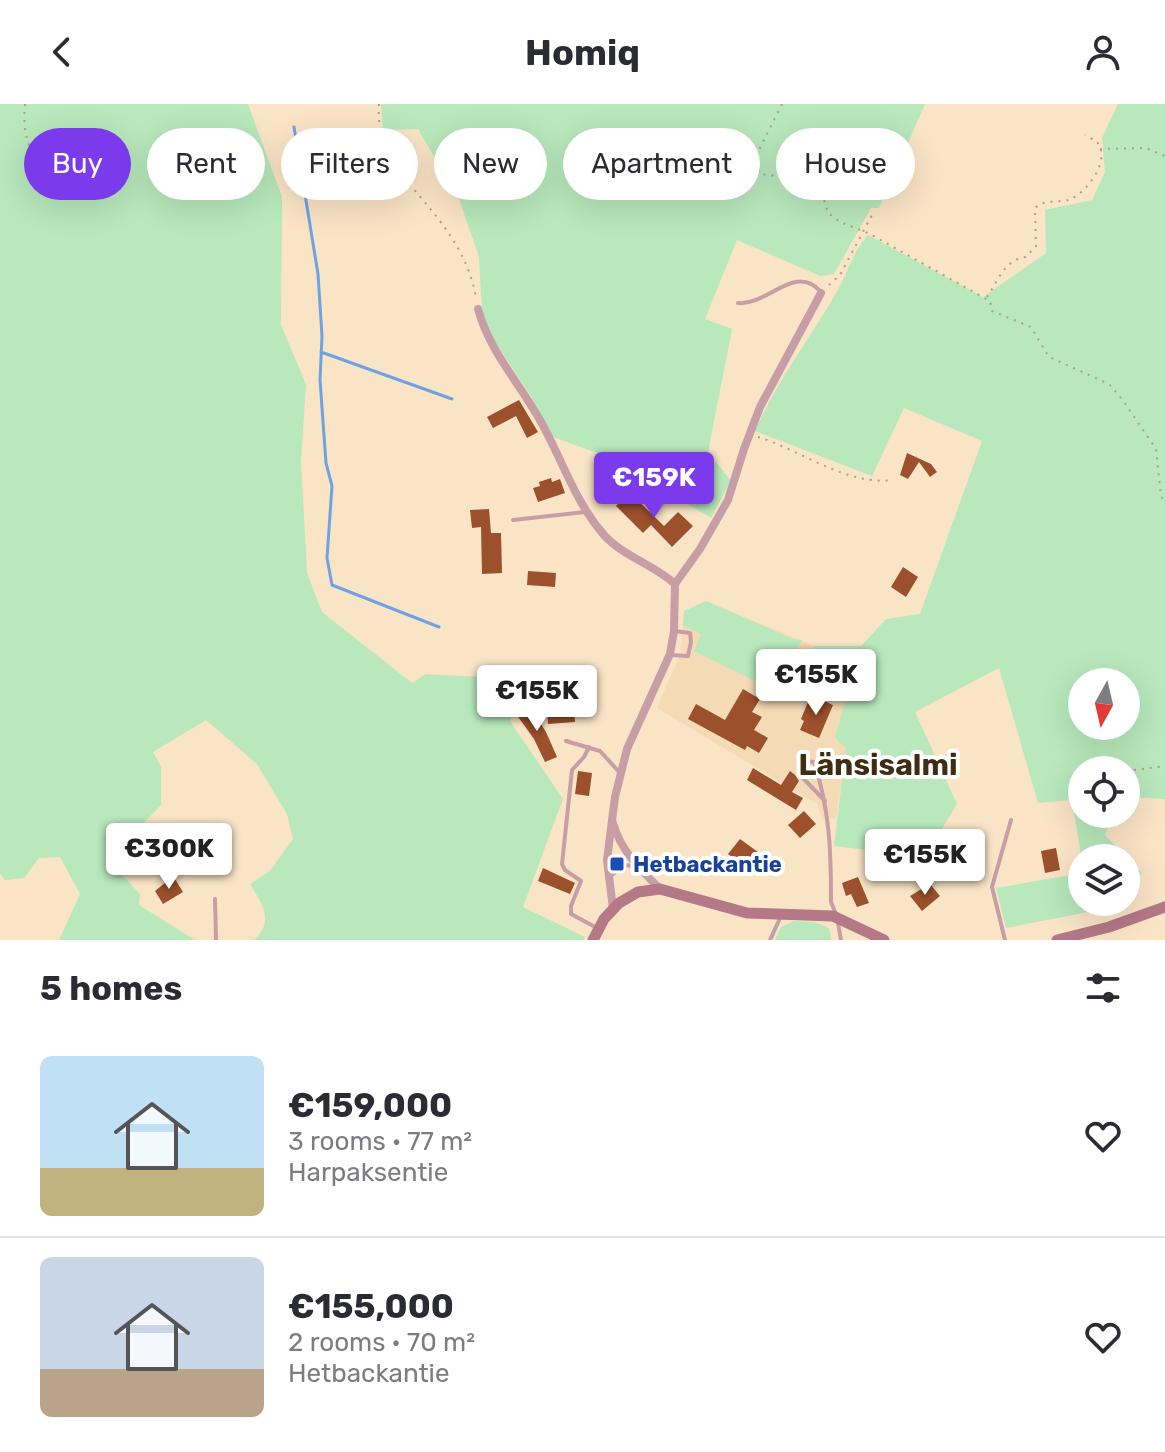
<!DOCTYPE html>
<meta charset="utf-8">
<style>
body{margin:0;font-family:Rubik,sans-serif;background:#f2f2f3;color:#2b2b33;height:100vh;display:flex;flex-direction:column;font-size:30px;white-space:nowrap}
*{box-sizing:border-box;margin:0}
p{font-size:26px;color:#7c7c81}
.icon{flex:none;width:44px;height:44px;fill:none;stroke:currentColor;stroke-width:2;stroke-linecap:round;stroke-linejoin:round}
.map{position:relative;height:836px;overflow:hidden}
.drawer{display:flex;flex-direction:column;background:#fff;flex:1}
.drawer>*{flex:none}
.guide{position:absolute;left:24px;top:24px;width:1118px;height:72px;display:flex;gap:16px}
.needle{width:52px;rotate:188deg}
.tools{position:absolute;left:1068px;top:564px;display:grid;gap:16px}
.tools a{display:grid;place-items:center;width:72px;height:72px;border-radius:50%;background:#fff;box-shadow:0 8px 32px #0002;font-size:40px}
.price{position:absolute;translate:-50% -68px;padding:0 18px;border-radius:8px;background:#fff;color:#222;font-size:26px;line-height:52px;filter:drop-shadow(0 2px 4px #0008)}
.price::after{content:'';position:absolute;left:50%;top:48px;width:24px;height:18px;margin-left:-12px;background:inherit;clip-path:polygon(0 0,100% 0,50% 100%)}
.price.selected{background:#7c3aed;color:#fff}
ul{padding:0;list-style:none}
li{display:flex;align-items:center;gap:24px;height:200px;padding:0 40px}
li+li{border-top:2px solid #e1e1e2}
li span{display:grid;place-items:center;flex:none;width:224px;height:160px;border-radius:12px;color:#555}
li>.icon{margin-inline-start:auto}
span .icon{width:96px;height:96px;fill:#fffc;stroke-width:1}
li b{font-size:34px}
h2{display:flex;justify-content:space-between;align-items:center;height:96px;padding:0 40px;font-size:34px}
.chip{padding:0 28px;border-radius:36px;background:#fff;box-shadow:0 8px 32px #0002;font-size:28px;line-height:72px}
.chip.selected{background:#7c3aed;color:#fff}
header{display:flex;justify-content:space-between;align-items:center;height:104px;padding:0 40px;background:#fff;font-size:36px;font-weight:700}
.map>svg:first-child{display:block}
</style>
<header><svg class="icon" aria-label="back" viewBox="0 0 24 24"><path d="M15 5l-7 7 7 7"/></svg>Homiq<svg class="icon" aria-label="person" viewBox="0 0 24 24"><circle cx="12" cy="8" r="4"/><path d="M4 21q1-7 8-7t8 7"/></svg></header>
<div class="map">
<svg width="1165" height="836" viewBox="0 0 1165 836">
<rect width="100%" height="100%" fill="#fae4c6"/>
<path fill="#f4dab5" d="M706,497l108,45 -3,24 38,15 -14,53 12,10 -11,70 -13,2 -6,-16 -160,-96 24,-56 3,-41z"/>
<path fill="#b8e8bc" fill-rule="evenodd" d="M0,0h248l34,93 -1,128 25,59 -5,78 6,111 15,39 90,71 14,-9 75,4 16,18 -7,25 53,78 -40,108 62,30 -1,3h-330c21,-19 8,-36 -4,-56l20,-13 23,-32 -6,-25 -30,-50 -51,-44 -53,32 8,15v38l-53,55 32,34 -1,11 56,35h-136l21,-46 -20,-37 -21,1 -15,20 -19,2 -5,-7z
M381,0h544l-46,104h-8l-37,66 -14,2 -83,-36 -32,79 27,10 -24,123 23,29 -20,37 -97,-59 -61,-22 -21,-39 -42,-64 -8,-24 -3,-53 -20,-58 -41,-70 -35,1z
M1118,0h47v695l-39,-2v-27h-44v44h31l-8,21 37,38 -16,15v-30h-44v3l-10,-61 -34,3 -39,-135 -84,44 42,92 -32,53 -91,-11 12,-98 -11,-10 14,-53 -38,-15 3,-24h47l25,-27 34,-5 62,-173 -78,-33 -32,68 -117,-45c21,-48 53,-90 80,-136 12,-20 17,-42 33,-60l115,62 63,-44 -1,-43 47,-10 13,-28 -3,-34zM1082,578h44v44h-44z
M706,497l87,38 9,1 -29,50 -79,-39 7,-17 -18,-9 1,-14z
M1082,769v29h29l-7,7 -98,19 -10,-40z
M794,817l20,1 15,6 2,12h-56l6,-13z"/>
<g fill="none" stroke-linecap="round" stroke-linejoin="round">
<path stroke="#6ea2e4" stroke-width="3" d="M294,23l24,147 4,62 -2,44 6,83 6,23 -5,72 5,27 107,42
M321,248l131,47"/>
</g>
<path fill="#9c502c" d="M519,296l19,32 -11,6 -11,-22 -23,12 -6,-11z
M907,349l24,11 6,8 -7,5 -11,-15 -11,17 -8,-4z
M551,374l1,4 8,-3 5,14 -27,9 -5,-14 7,-2 -1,-4z
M629,388l35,34 14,-14 15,14 -21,21 -21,-22 -8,8 -27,-27z
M489,405l2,24h10l1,40 -20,1 -1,-47 -9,1 -2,-18z
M903,463l15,10 -12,20 -15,-10z
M528,467l28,2 -1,14 -28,-2z
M743,585l17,10 -8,13 10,5 -8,13 14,8 -9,15 -12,-7 -2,4 -57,-31 8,-15 29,16z
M815,593l18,8 -14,33 -19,-8 4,-9 -3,-2 7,-17 4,2z
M530,602l16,26 11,25 -12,5 -11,-23 -18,-25z
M574,604l1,14 -27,2 -1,-14z
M753,664l28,17 9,-14 5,4 4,6 -7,11 11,6 -7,12 -49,-30z
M578,667l14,2 -3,23 -14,-2z
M804,707l12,13 -16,14 -12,-13z
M740,735l22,16 -11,16 -23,-17z
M1056,744l4,22 -15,3 -4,-22z
M543,764l32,15 -5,11 -32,-13z
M858,773l11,26 -12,4 -6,-13 -5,2 -4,-13z
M171,774l4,1 8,13 -20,12 -8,-13z
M930,780l10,12 -18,15 -12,-15z"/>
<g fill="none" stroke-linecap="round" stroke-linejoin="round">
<path stroke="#af9e87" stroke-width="2" stroke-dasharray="2 6" stroke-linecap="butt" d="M25,0c-3,29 4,48 20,72
M379,0c-4,48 30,78 57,112 19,24 35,51 40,82
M782,0l-26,52 4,18 48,6 13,10 7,23 12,9 28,11 122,68 2,10 39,16 18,30 60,27 13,15 34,50 5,47 4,8
M1100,45l46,-1 19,8
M829,181l11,-10 32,-60
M987,193c11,-16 18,-38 39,-40l10,-11 -1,-38c11,-10 24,-4 36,-9 16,-7 42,-41 25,-58 -3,-2 -8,-4 -11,-6
M758,333c43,13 88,49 135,43
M1126,667l39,-5"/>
<path stroke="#c79da6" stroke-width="4" d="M738,199c29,3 57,-40 82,-12
M513,416l72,-8
M671,551l17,1 3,-14 -1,-9 -16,-2
M566,637l34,10 20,22
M589,643l-5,10 -12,13 -10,94 3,6 16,11 -10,25v8l26,14
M825,697l-25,-26 1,-10 5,-4 8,1c16,49 17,89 17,140l5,12
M611,772l12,-11 11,1
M215,795l1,41
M838,819l3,17
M770,836l11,-24
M1005,836l-13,-53 19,-67"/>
<path stroke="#c79da6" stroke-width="8" d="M478,205c12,44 42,74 63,113 21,37 34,80 63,113 20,22 49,29 71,49
M613,719c8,28 26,45 47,66
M613,805l-6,-49 8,-63 12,-48 43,-95 4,-23 1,-47 25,-35 28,-49 16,-51 16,-42 61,-114"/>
<path stroke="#b47886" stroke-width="11" d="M593,836l11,-21 15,-16 19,-11 22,-3 87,24 86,3 51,24
M1057,836l52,-13 56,-20"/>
</g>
<rect fill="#1a4fb4" stroke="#fff" stroke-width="3" x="609" y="752" width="16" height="16" rx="4"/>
<g text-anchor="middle" stroke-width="8" stroke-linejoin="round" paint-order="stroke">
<g font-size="22" font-weight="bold" fill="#164399" stroke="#fff" text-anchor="start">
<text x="633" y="768">Hetbackantie</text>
</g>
<g font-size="30" font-weight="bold" fill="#3e2d13" stroke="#fff">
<text x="878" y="671">Länsisalmi</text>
</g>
</g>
</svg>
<div class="tools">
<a><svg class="needle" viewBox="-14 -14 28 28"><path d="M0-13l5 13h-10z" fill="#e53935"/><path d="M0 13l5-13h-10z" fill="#7c7c81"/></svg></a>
<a><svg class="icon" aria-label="locate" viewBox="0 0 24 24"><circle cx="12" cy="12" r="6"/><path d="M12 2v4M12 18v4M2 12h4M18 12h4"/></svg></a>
<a><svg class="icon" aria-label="layers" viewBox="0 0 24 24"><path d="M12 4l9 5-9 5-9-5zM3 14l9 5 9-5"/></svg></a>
</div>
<b class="price selected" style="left:654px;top:416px">€159K</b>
<b class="price" style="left:816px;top:613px">€155K</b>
<b class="price" style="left:537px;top:629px">€155K</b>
<b class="price" style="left:169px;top:787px">€300K</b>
<b class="price" style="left:925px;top:793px">€155K</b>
<div class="guide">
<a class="chip selected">Buy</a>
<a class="chip">Rent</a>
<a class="chip">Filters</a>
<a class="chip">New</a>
<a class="chip">Apartment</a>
<a class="chip">House</a>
</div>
</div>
<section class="drawer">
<h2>5 homes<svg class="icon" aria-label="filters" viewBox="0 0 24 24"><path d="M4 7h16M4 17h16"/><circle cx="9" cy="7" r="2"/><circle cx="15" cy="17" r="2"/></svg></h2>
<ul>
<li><span style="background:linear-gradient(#bfe0f5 70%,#c2b280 0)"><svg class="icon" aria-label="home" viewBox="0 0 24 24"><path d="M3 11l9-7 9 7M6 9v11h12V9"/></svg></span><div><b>€159,000</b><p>3 rooms · 77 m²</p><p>Harpaksentie</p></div><svg class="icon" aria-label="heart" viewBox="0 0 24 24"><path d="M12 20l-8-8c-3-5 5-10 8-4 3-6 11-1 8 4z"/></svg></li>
<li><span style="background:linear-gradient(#c9d6e8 70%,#b9a48a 0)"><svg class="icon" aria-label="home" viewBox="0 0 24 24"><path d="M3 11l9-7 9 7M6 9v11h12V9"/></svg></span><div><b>€155,000</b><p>2 rooms · 70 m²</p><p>Hetbackantie</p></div><svg class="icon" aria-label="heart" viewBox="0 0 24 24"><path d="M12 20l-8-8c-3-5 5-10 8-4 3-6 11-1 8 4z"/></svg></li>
</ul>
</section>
